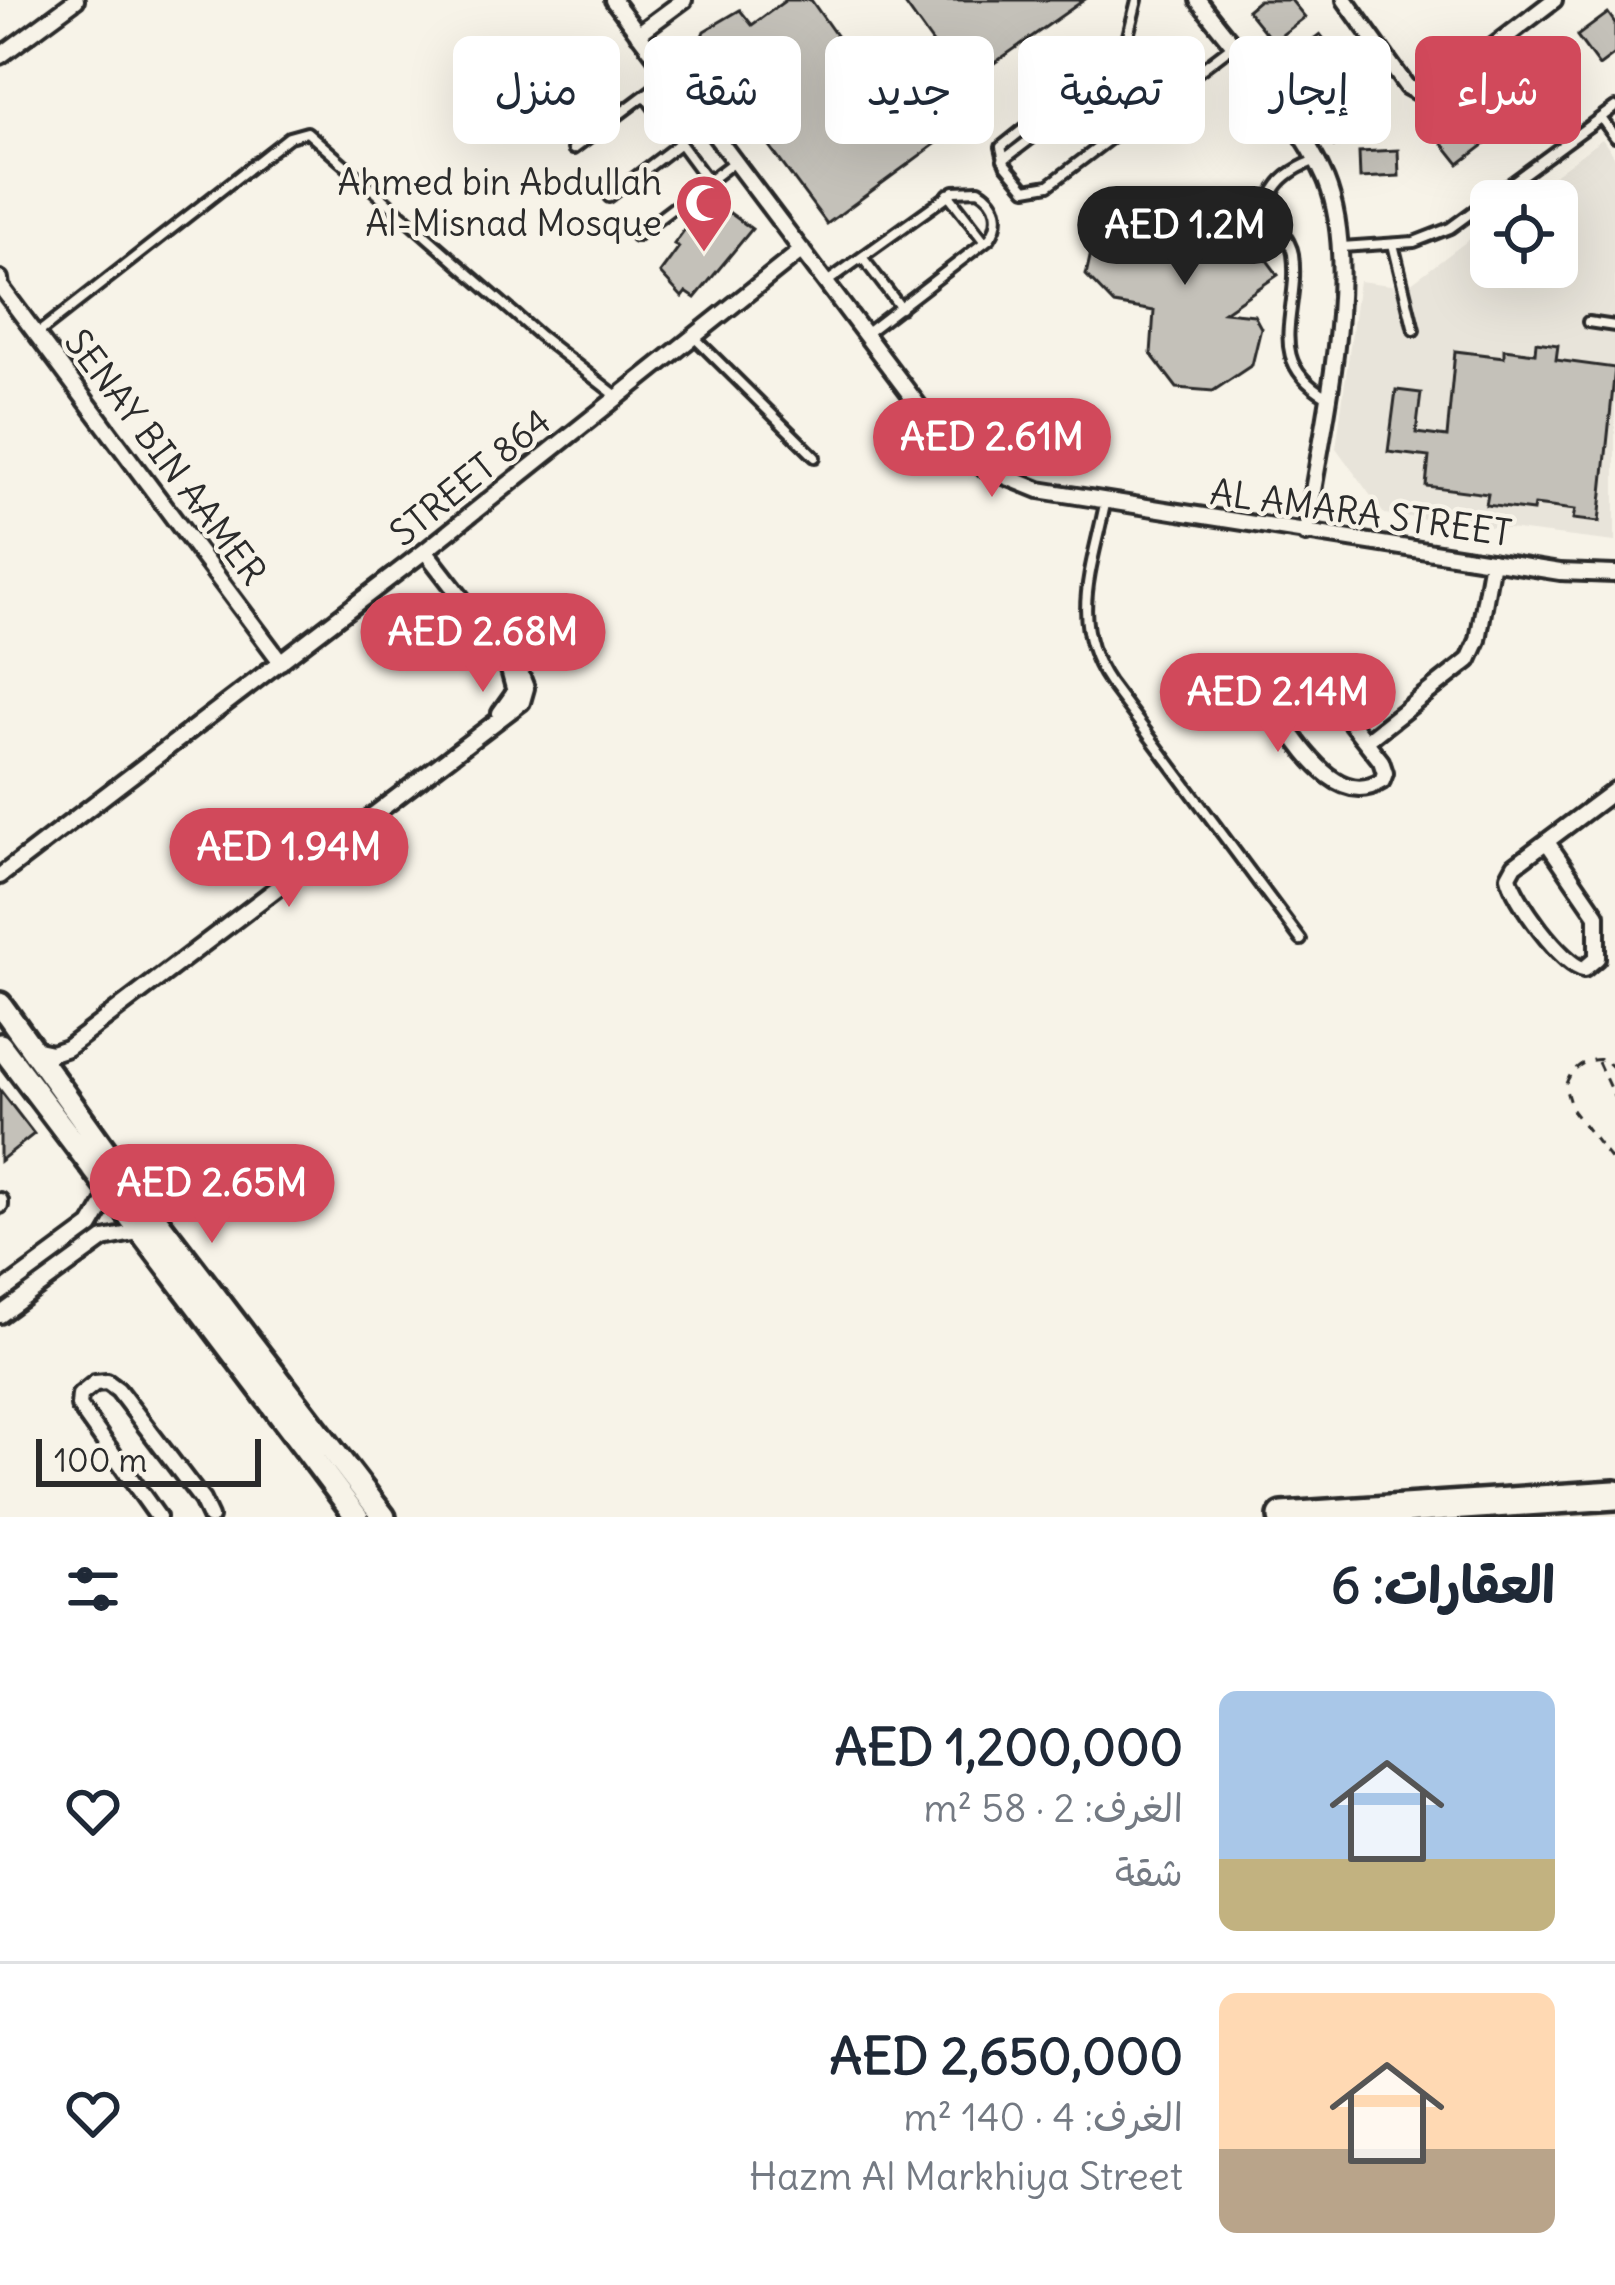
<!DOCTYPE html>
<html lang="ar">
<meta charset="utf-8">
<style>
body{margin:0;font-family:Delius,"Playpen Sans Arabic",sans-serif;background:#f2f2f3;color:#1f2937;direction:rtl;height:100vh;display:flex;flex-direction:column;font-size:45px;white-space:nowrap}
*{box-sizing:border-box;margin:0}
p{font-size:39px;color:#747a83}
.icon{flex:none;width:66px;height:66px;fill:none;stroke:currentColor;stroke-width:2;stroke-linecap:round;stroke-linejoin:round}
.map{position:relative;height:1517px;overflow:hidden;direction:ltr}
.panel{display:flex;flex-direction:column;background:#fff;flex:1}
.panel>*{flex:none}
.banner{position:absolute;left:36px;top:36px;width:1545px;height:108px;direction:rtl;display:flex;gap:24px}
.controls{position:absolute;left:1470px;top:180px;display:grid;gap:24px}
.controls a{display:grid;place-items:center;width:108px;height:108px;border-radius:18px;background:#fff;box-shadow:0 12px 48px #0002;font-size:60px}
.scale{position:absolute;left:36px;bottom:30px;width:225px;box-sizing:border-box;padding-left:12px;border:6px solid #2b2b2b;border-top:0;font-size:33px;line-height:42px;white-space:nowrap;color:#2b2b2b;-webkit-text-stroke:9px #f7f3e8;paint-order:stroke}
.price{position:absolute;translate:-50% -102px;padding:0 27px;border-radius:42px;background:#d1495b;color:#fff;font-size:39px;line-height:78px;filter:drop-shadow(0 3px 6px #0008)}
.price::after{content:'';position:absolute;left:50%;top:72px;width:36px;height:27px;margin-left:-18px;background:inherit;clip-path:polygon(0 0,100% 0,50% 100%)}
.price.on{background:#222;color:#fff}
ul{padding:0;list-style:none}
li{display:flex;align-items:center;gap:36px;height:300px;padding:0 60px}
li+li{border-top:3px solid #e0e1e3}
li span{display:grid;place-items:center;flex:none;width:336px;height:240px;border-radius:18px;color:#555}
li>.icon{margin-inline-start:auto}
span .icon{width:144px;height:144px;fill:#fffc;stroke-width:1}
li b{font-size:51px}
h2{display:flex;justify-content:space-between;align-items:center;height:144px;padding:0 60px;font-size:51px}
.tag{padding:0 42px;border-radius:18px;background:#fff;box-shadow:0 12px 48px #0002;font-size:42px;line-height:108px}
.tag.on{background:#d1495b;color:#fff}
.map>svg:first-child{display:block}
</style>
<div class="map">
<svg width="1615" height="1517" viewBox="0 0 1615 1517">
<rect width="100%" height="100%" fill="#f7f3e8"/>
<filter id="ink" filterUnits="userSpaceOnUse"><feTurbulence type="fractalNoise" baseFrequency=".00833" numOctaves="2"/><feDisplacementMap in="SourceGraphic" scale="24" xChannelSelector="R" yChannelSelector="G"/><feConvolveMatrix kernelMatrix="1 2 1 2 8 2 1 2 1" color-interpolation-filters="sRGB"/></filter>
<g filter="url(#ink)">
<path fill="#e8e4da" d="M1602,139l13,18v385l-231,-28 -48,-66 23,-167 47,6 85,-64v44h66v-66h-37z"/>
<path fill="#c4c1b9" stroke="#2b2b2b" stroke-width="3" d="M786,0h25l53,75 31,-21 58,77 -126,93 -130,-175 7,-18 36,-21 12,15z
M902,0h182l-121,85z
M1259,0h32l14,17 -32,25 -26,-32z
M1608,13l7,10v31l-16,12 -22,-30z
M1320,34l21,27 -27,21 -21,-28z
M1514,77l28,35 -31,25 -28,-35z
M1341,93l23,29 -30,24 -23,-29z
M1462,116l22,29 -25,19 -23,-29z
M1398,150l1,26 -39,2 -1,-26z
M708,197l44,32 -57,69 -9,-6 -4,5 -22,-24 19,-26 -5,-3z
M1132,202l38,6 21,20 35,-23 52,70 -54,37 30,3 7,13 -9,37 -39,26 -36,-3 -26,-34 3,-43 -40,-7 -28,-29 11,-49z
M1536,342l22,3 -2,15 59,8 -16,154 -26,-3 2,-9 -41,-5 -1,6 -47,-6 2,-11 -62,-8 3,-29 -41,-5 8,-62 25,3 -5,40 31,4 8,-86 49,6v-8l31,4z
M0,1090l34,44 -34,27z"/>
<g fill="none" stroke-linecap="round" stroke-linejoin="round">
<defs>
<path id="lane" d="M1137,0l-12,48 -124,99 4,17 21,25 23,-4 183,-139
M645,96l63,85
M1601,118l14,19
M573,149l96,-72
M1003,160l143,-109 21,4 20,26
M1314,161c-16,6 -35,17 -42,34 -9,22 18,38 21,59 8,58 -31,105 33,142
M948,194l37,48
M609,197l71,-54
M636,236l99,-75
M1393,244l21,86
M1342,247l72,-5 36,-14 165,-121
M862,257l39,51
M827,282l127,-91 25,-1c19,11 23,30 11,48l-126,97
M1588,322l27,4
M37,334l252,-197 18,-5 233,204 78,61
M695,338l120,119
M1105,504c-13,65 -37,118 4,178l192,258"/>
<path id="street" d="M613,0l321,426 48,41 57,23 521,82 55,2
M1198,0c42,57 100,114 128,180 37,91 -6,255 -20,354
M1345,0l62,87 9,5 27,-7 111,-85
M638,34l46,-34
M0,56l76,-56
M0,279l1,8 280,375
M1295,694l40,9 46,58 4,12 -3,8c-46,28 -82,-37 -105,-67l3,-13z
M500,713l15,-21 -6,-22
M1366,741l103,-81 9,-20 14,-79
M1547,842l50,73v43l-13,11c-21,-3 -71,-71 -75,-93l6,-11 100,-75
M0,876l425,-325 377,-301
M33,1049l19,4 15,-5 455,-346 4,-14 -5,-13 -96,-124
M0,1201v4
M0,1293l91,-67 21,-36
M0,1315l104,-76 39,-8
M158,1517l-79,-111 1,-11 15,-12 12,-1 11,8 84,110 8,17"/>
<path id="secondary" d="M0,1004l132,184 252,329
M0,1045l357,472"/>
<path id="highway" d="M1283,1517l332,-22"/>
</defs>
<use href="#lane" stroke="#2b2b2b" stroke-width="16"/>
<use href="#street" stroke="#2b2b2b" stroke-width="22"/>
<use href="#secondary" stroke="#2b2b2b" stroke-width="30"/>
<use href="#highway" stroke="#2b2b2b" stroke-width="36"/>
<path stroke="#2b2b2b" stroke-width="3" stroke-dasharray="9 9" stroke-linecap="butt" d="M1598,1062l17,37
M1615,1069l-10,-9c-20,-3 -35,9 -40,27l7,23 43,55"/>
<use href="#lane" stroke="#f7f3e8" stroke-width="8"/>
<use href="#street" stroke="#f7f3e8" stroke-width="14"/>
<use href="#secondary" stroke="#f7f3e8" stroke-width="21"/>
<use href="#highway" stroke="#f7f3e8" stroke-width="27"/>
</g>
</g>
<defs>
<symbol id="mosque-pin" viewBox="-11 -11 22 30"><path d="M0 17L-7.5 6A9.5 9.5 0 1 1 7.5 6Z" fill="#d1495b" stroke="#f7f3e8"/><path d="M3.5-4.9A6 6 0 1 0 3.5 4.9A5 5 0 1 1 3.5-4.9Z" fill="#fff"/></symbol>
</defs>
<g fill-rule="evenodd">
<use href="#mosque-pin" x="671" y="170" width="66" height="90"/>
</g>
<g text-anchor="middle" stroke-width="9" stroke-linejoin="round" paint-order="stroke">
<g font-size="36" fill="#2b2b2b" stroke="#f7f3e8" text-anchor="end">
<text x="662" y="195">Ahmed bin Abdullah<tspan x="662" dy="41">Al-Misnad Mosque</tspan></text>
</g>
<g font-size="36" fill="#2b2b2b" stroke="#f7f3e8">
<text transform="translate(166 457) rotate(53)" y="13">SENAY BIN AAMER</text>
<text transform="translate(470 477) rotate(-39)" y="13">STREET 864</text>
<text transform="translate(1361 512) rotate(8)" y="13">AL AMARA STREET</text>
</g>
</g>
</svg>
<div class="controls">
<a><svg class="icon" aria-label="locate" viewBox="0 0 24 24"><circle cx="12" cy="12" r="6"/><path d="M12 2v4M12 18v4M2 12h4M18 12h4"/></svg></a>
</div>
<div class="scale">100 m</div>
<b class="price on" style="left:1185px;top:288px">AED 1.2M</b>
<b class="price" style="left:992px;top:500px">AED 2.61M</b>
<b class="price" style="left:483px;top:695px">AED 2.68M</b>
<b class="price" style="left:1278px;top:755px">AED 2.14M</b>
<b class="price" style="left:289px;top:910px">AED 1.94M</b>
<b class="price" style="left:212px;top:1246px">AED 2.65M</b>
<div class="banner">
<a class="tag on">شراء</a>
<a class="tag">إيجار</a>
<a class="tag">تصفية</a>
<a class="tag">جديد</a>
<a class="tag">شقة</a>
<a class="tag">منزل</a>
</div>
</div>
<section class="panel">
<h2>العقارات: 6<svg class="icon" aria-label="filters" viewBox="0 0 24 24"><path d="M4 7h16M4 17h16"/><circle cx="9" cy="7" r="2"/><circle cx="15" cy="17" r="2"/></svg></h2>
<ul>
<li><span style="background:linear-gradient(#a9c7e8 70%,#c2b280 0)"><svg class="icon" aria-label="home" viewBox="0 0 24 24"><path d="M3 11l9-7 9 7M6 9v11h12V9"/></svg></span><div><b>AED 1,200,000</b><p>الغرف: 2 · 58 m²</p><p>شقة</p></div><svg class="icon" aria-label="heart" viewBox="0 0 24 24"><path d="M12 20l-8-8c-3-5 5-10 8-4 3-6 11-1 8 4z"/></svg></li>
<li><span style="background:linear-gradient(#ffd9b3 65%,#b9a48a 0)"><svg class="icon" aria-label="home" viewBox="0 0 24 24"><path d="M3 11l9-7 9 7M6 9v11h12V9"/></svg></span><div><b>AED 2,650,000</b><p>الغرف: 4 · 140 m²</p><p>Hazm Al Markhiya Street</p></div><svg class="icon" aria-label="heart" viewBox="0 0 24 24"><path d="M12 20l-8-8c-3-5 5-10 8-4 3-6 11-1 8 4z"/></svg></li>
</ul>
</section>
